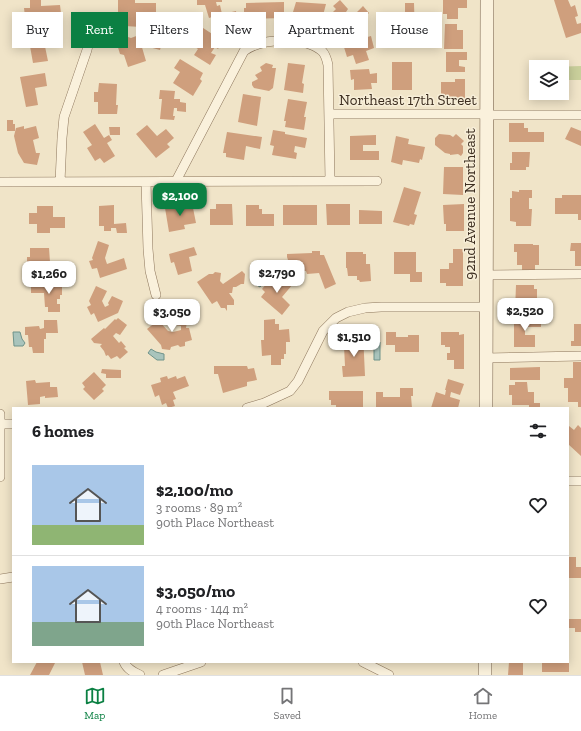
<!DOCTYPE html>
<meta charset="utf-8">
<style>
body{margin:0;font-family:"Zilla Slab",serif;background:#f6f6f6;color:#202124;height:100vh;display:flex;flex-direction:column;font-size:15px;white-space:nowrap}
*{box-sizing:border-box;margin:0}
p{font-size:13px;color:#757577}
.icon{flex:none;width:22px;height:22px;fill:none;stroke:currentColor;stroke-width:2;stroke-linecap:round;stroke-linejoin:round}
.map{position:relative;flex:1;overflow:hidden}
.sheet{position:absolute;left:12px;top:407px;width:557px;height:256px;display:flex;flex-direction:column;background:#fff;border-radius:0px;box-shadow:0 2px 10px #0003}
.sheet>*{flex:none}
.top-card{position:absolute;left:12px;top:12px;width:557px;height:36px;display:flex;gap:8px}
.buttons{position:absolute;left:529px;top:60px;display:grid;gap:8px}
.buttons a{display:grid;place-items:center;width:40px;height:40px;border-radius:0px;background:#fff;box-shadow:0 2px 10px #0003;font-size:20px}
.price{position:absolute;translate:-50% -34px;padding:0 9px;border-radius:8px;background:#fff;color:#222;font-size:13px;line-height:26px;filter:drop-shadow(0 1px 2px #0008)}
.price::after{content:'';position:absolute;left:50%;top:24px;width:12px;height:9px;margin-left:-6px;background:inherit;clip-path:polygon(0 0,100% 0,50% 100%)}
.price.current{background:#0b8043;color:#fff}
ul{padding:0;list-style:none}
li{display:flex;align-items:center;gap:12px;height:100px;padding:0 20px}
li+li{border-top:1px solid #e0e0e0}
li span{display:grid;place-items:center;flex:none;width:112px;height:80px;border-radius:0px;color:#555}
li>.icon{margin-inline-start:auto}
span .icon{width:48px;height:48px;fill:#fffc;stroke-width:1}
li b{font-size:17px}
h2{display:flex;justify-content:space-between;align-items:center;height:48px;padding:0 20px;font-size:17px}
.chip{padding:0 14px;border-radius:0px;background:#fff;box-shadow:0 2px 10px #0003;font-size:14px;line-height:36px}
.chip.current{background:#0b8043;color:#fff}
.tab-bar{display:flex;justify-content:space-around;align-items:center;height:56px;border-top:1px solid #e0e0e0;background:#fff;font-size:11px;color:#757577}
.tab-bar a{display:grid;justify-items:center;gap:2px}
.tab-bar .current{color:#0b8043}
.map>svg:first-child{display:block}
</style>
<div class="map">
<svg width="581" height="675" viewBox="0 0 581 675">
<rect width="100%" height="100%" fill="#f0e4c8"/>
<path fill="#c9cf9b" d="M581,66v14h-19v-13h-10z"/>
<path fill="#a9c4bc" stroke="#6f938a" d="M263,271l6,5 -9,11 -5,-3v-3z
M13,332h7l2,7 3,4 -2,3h-9z
M374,342h6v18h-6z
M151,349l5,3 8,2v6h-7l-9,-7z"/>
<path fill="#cf9f7d" d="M30,0h11v6l19,-1 1,8h-3v10l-10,1v-4h-3v-4l-3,1v6h-13v-6h-4l-1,-9h6z
M118,0h17v3h21v12h-9v7h-6v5l-16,-1v-11h-7z
M197,0h25v2h-6l1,4 3,-1 2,9 -13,4 -4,-13h-8z
M340,0l8,9 -2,3 5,6 12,-12 6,7 -23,22 -18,-18 8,-8 -3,-3z
M443,0h24v8h-9v11h-11v-5h-4z
M554,0h14l3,7 4,-2 3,11 -3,1 2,7 4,-1v10l-15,5z
M284,2v16l-40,1v-11h2v-5z
M296,2l30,2 -5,19 -20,-5 1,-4 -9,-2z
M405,3h9l1,35h-12v-12h-14v-13l16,-1z
M236,11l1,7 -13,3 -1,-7z
M189,23l9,6 2,-3 23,15 -5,8 -3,-2 -4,6 5,2 -6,10 -16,-10 4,-6 -3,-2 5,-7 -16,-10z
M445,24h12v6h6v19h-19z
M42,32l6,29 -15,2 -5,-28z
M139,35l2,7 5,-2 5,1 1,-5 11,3 -3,11 -11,-3 1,-5 -9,2 5,17 -18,6 -4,-12 -4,-1 -4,-13 12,-4 3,1z
M371,36l3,12 -8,3 3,9 -13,4 -3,-9 -6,2 -4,-13z
M446,52h21v8h-8v6l6,1v5h-19z
M180,59l23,14 -3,6 2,2 -9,15 -20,-13 7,-11 -6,-4z
M392,62h20v28h-20z
M266,63l7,2 -1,3h4l-3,20 -4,3 -15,-3 -2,-3v-3l6,-3 -3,-4 7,-4 -2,-4z
M288,63l17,2 -3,18 2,1 -1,9 -19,-3z
M369,69l1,5 7,-1v10h-6l1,6 -18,1v-11l-3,1 -1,-10z
M45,73l2,13 -12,2 3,17 -12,2 -6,-30z
M455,79h10v20h-24v-17h14z
M99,83l18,1 -1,21h2l-1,9h-19v-12h-4v-10h4z
M160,90l15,1 -1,8h6v3l6,1v9l-9,-1v-3h-3l-1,8h2l-1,4 -14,-1 2,-20h-3z
M243,94l18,3 -4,29 -19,-4z
M288,99l19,3 -3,15h2l-2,13 -19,-3 1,-6h-2z
M7,120h6v4h2v7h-8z
M509,123h15v5h4v4h16v10h-35z
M95,124l9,14 5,-3 3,5 -5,3 8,13 -11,7 -4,-5 -5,3 -8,-13 5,-3 -9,-13z
M147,125l10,11 9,-7 8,9 -7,6 3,3 -14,11 -20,-24z
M24,126v3l12,-3 3,12 -6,2 3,13h4l-3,12 -13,-2 -6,-10 -4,-17 2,-8z
M109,127h11v8h-10z
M571,127l10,4v15l-16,-7z
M273,130l12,2v2l22,4 -2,10 -10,-2 -1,6 3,1 -1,6 -24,-4 2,-9 -4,-1z
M227,132l35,5 -2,12 -14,-3 -2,14 -18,-3v-4h-3z
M439,134l11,1 3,2 3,-3 8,7 -3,3 2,2v7l-2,3 -3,-2 -8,1v-1l-5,-1 -10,-8v-7z
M376,135v10h-13v6h16v9h-29v-24z
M396,136l13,3 -1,5 17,3 -3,13 -2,-1 -1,4 -16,-3 -1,5 -11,-3z
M512,152h18l-1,15h-3v3h-16v-7h2z
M444,167h19v28l-20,-1z
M404,187l17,5 -7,22 3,1 -3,10 -4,-1 -1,2 -16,-4z
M519,190h13v8h-3v11h3l-1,17h-15v-4l-6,-1v-23h2v-7l7,1z
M562,195h19v25h-3v-6h-23v-16h7z
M192,203l4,20 -12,2 1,4 -16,3 -4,-24z
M216,204h16l1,21h-23v-16h6z
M326,204h24v21h-23z
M464,204v27h-18v-7h-2l-1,-19z
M114,205v19l12,-1 1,10h-10l-1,-5h-5v3h-7v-5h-5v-20z
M246,205h13v4h3v5h12v12h-28z
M283,205h34v20h-34z
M37,206h16v11h12v11h-15v5h-13v-9h-8v-11h8z
M359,210l23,1v13h-23z
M98,241l11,4 -4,13 2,6 17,-6 3,11 -27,9 -3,-10 -5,1 -3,-8 4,-1 -1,-2z
M571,243h10v23h-6v-15h-5z
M514,244h19v1h6v20h-4v5h-13v-5h-5v-13h-3z
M194,247l3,8 -8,2 3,14 -14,4 -4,-13 -3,1 -2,-9z
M30,248h19l1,14h13v10l-15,1v-4l-21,1v-13h3z
M453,249h10v37h-17v-3h-6v-14h9v-6h4z
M312,251h8v4h4l12,29 -11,5 -6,-16 -12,1 -1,-3h-7v-5h-6v-3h-4l-2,-6v-3l25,-1z
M346,252h17v2h3v10h4l1,17 -11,1 -1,-2h-2v-4h-9l-1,-8h-1z
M394,252h22v20h6v10h-12v-8h-16z
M269,260l9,6 -4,6 -9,-6z
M242,271l3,3 -1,10h-3l-5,3h-3l-1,6h-3l5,7v5h-7v6l-2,-3h-4l-4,-7 -5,3 -15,-22 12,-8h4l2,-2 6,1 -1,8 3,3z
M282,275l11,9 -11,13 8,8 -8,10 -21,-18 4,-5 -3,-3 6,-7 7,6 2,-3 -2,-2z
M31,284h31v11h-2v4h-3v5h3v8h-12v-5h-3l-1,-14h-13z
M516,285h18v4h3v9h-3v4h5v9h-24z
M96,286l11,5 -5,10 3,6 4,-2 -1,-2 4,-7 11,5 -5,12 -20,9 -4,-9 -3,2 -4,-8 4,-2 -2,-4z
M176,312l12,2 -2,14h3l3,12 -7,2v4l-5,1 -2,-2 -7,2 -1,3 -8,-1 -1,-4 -14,-16 9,-7h4l8,9 5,1 8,-2v-4l-6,-1z
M118,318l9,7 -7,10 -4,-2 -3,3 6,7 2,-2 5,6 -2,1 4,4 -8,7 -3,-3 -6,3 -3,-4 -2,1 -2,-5 -4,-5 2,-2 -8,-1 -3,-4 13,-11 1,1 10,-10 1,1z
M514,318h27v9h-16v8h10v12h-21z
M275,319v5h4v6l10,-1 1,13h-4v12h-2v5h-3v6h-10v-10l-9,1 -1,-16h3v-20z
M44,320h13l1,13h-12v6h-2v14h-11l-1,-6h-3l-1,-12h-3v-8l14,-1 1,3 4,-1z
M574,324h7v22h-10v-5h3z
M386,332h10v5h12v-2h11v17h-24v-7h-9z
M441,332h18v3l5,-1v35h-10v-9h-7v-7h3v-6h-5v-2h-4z
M357,333h6l2,43 -22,1 -1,-11h3l-1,-20h4v-8h9z
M573,362h8v45h-3v-5h-10v-14h-4v-10h9z
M214,366h33l1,3 6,-1 3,12 -10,2v4l-24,7 -5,-19h-4z
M540,367v13h-30v-12z
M102,369l19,1v8h-15v-4l-5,-1z
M94,372l12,13 -4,4 2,2 -10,9 -11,-11 2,-2 -3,-4z
M167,376l1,3 8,-3 1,3 8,-3 4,10 -16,6 3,7 -3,1 2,6 -7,2 -2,-5 -4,2 -3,-10 -4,2 -4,-12 10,-3 -1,-4z
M448,379l16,5 -4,11 -9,-3 -1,5 10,3 -2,8h-27l5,-16 9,3 1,-5h-1z
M35,380l1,3 14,-1v5h7l1,10 -13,1v-2l-5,1v7l-12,1 -2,-24z
M515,382h12l1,10h6v11h6v5h-11v-3h-17v-10h-3v-10h6z
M400,388h13v8h-2l1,12h-36v-16h7v5h17z
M329,391h34v16h-7v1h-20v-3h-5v-5h-2z
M578,425l3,3v28l-13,-12v-16l1,-2 5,4z
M568,557h8v10h5v11h-13z
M569,619h12v13h-6v-4h-6z
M37,662h17l1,1 -6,12h-19z
M82,662h18l3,13h-18z
M509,662h14v13h-15z
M542,662h27v10h-27z"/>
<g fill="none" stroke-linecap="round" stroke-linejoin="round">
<defs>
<path id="street" d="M329,114h157
M486,115h95
M176,181l68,-130c18,-13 60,-15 78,0 4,4 5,9 6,14l2,116
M0,182l377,-1
M60,182l2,-44 2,-21 23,-67 6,-29
M146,182l2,67 2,22 6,24
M486,275l95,-1
M486,358l95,-2
M247,408l17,-5 26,-12 8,-10 25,-50 13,-13 12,-6 17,-4 16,-1h105
M0,414v63
M0,424h13
M568,481h13
M0,579l13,-2
M124,662c3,7 9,10 16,13
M363,662l26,13
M163,675l38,-13"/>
<path id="secondary" d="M486,408l1,-408
M485,675v-13"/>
</defs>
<use href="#street" stroke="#8d765c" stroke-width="10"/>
<use href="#secondary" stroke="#6f573f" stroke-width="14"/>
<use href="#street" stroke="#faf1dc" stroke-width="9"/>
<use href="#secondary" stroke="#faf1dc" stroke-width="13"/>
</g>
<g text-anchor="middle" stroke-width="3" stroke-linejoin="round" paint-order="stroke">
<g font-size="15" fill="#3d2e20" stroke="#f7eed8">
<text x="408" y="105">Northeast 17th Street</text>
<text transform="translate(470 204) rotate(-90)" y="5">92nd Avenue Northeast</text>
</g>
</g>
</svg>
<div class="buttons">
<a><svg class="icon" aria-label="layers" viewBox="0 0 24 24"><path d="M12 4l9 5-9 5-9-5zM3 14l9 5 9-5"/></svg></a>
</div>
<b class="price current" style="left:180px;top:217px">$2,100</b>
<b class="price" style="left:277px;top:294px">$2,790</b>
<b class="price" style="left:49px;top:295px">$1,260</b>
<b class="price" style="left:525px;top:332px">$2,520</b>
<b class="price" style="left:172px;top:333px">$3,050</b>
<b class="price" style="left:354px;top:358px">$1,510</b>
<div class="top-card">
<a class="chip">Buy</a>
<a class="chip current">Rent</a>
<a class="chip">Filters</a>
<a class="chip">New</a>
<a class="chip">Apartment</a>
<a class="chip">House</a>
</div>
<section class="sheet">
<h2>6 homes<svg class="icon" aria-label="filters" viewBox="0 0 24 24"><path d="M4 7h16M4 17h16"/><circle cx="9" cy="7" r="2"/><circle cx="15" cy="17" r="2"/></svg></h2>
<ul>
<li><span style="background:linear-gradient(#a9c7e8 75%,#8fb573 0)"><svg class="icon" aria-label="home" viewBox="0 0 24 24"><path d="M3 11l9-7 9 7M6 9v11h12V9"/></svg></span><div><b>$2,100/mo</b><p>3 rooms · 89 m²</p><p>90th Place Northeast</p></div><svg class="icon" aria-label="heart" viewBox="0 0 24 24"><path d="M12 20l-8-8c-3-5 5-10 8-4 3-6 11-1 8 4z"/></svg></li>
<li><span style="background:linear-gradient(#a9c7e8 70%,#7fa58c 0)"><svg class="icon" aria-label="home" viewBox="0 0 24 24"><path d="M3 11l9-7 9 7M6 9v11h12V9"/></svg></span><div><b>$3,050/mo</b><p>4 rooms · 144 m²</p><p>90th Place Northeast</p></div><svg class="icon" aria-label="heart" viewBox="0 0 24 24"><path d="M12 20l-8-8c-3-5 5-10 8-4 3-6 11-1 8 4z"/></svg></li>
</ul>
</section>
</div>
<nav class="tab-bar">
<a class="current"><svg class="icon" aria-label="map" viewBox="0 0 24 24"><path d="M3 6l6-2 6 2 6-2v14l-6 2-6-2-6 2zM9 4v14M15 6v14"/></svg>Map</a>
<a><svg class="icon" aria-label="saved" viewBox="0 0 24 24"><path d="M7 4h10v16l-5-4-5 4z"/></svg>Saved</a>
<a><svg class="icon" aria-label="home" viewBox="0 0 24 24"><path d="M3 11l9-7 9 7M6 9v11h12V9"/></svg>Home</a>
</nav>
